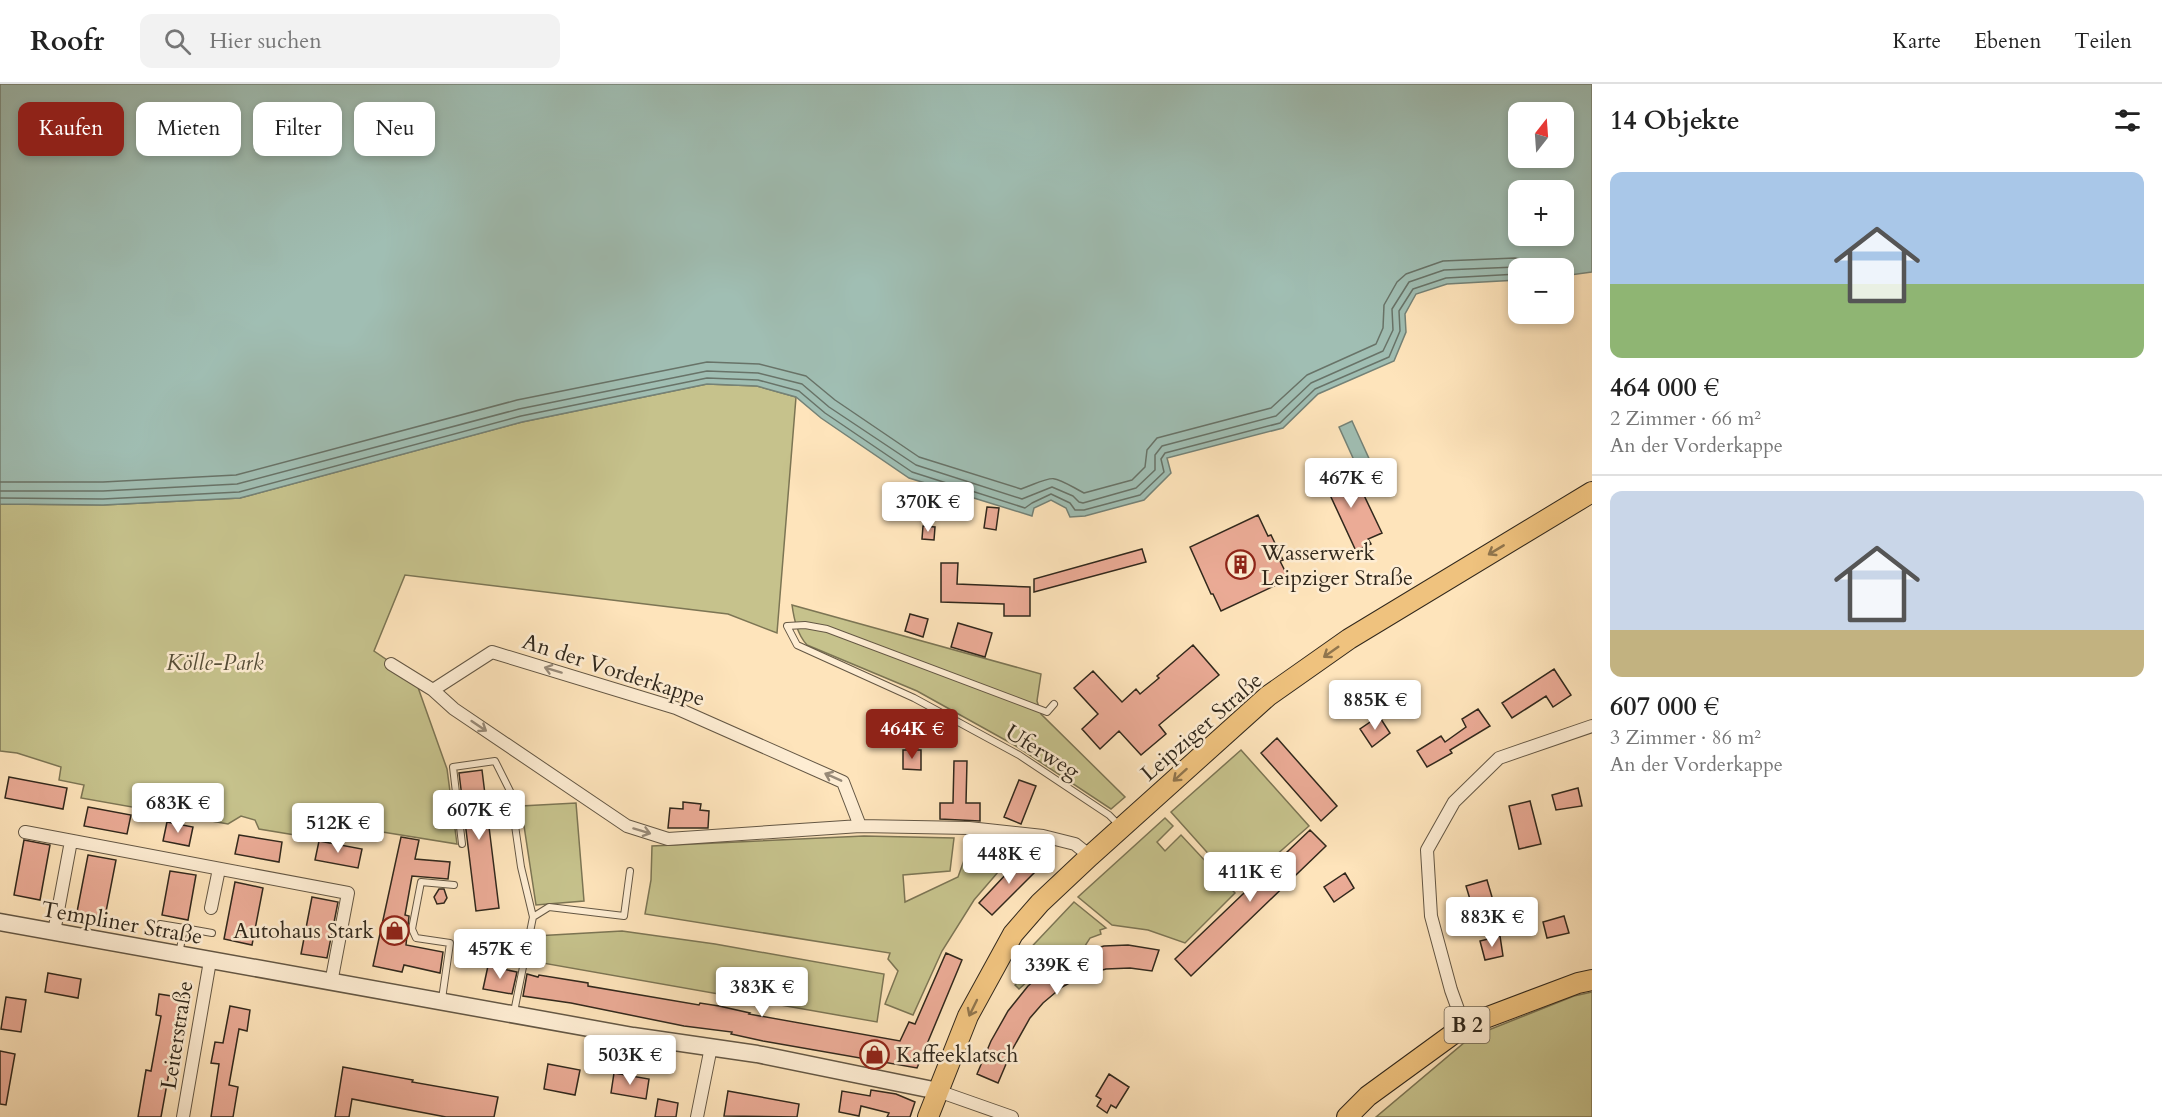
<!DOCTYPE html>
<html lang="de">
<meta charset="utf-8">
<style>
body{margin:0;font-family:Cardo,serif;background:#f2f2f2;color:#222;height:100vh;display:flex;flex-direction:column;font-size:22px;white-space:nowrap}
*{box-sizing:border-box;margin:0}
p{font-size:20px;color:#767676}
.icon{flex:none;width:33px;height:33px;fill:none;stroke:currentColor;stroke-width:2;stroke-linecap:round;stroke-linejoin:round}
.map{position:relative;flex:1;overflow:hidden}
.panel{display:flex;flex-direction:column;background:#fff;width:570px}
.panel>*{flex:none}
.banner{position:absolute;left:18px;top:18px;width:570px;height:54px;display:flex;gap:12px}
.needle{width:39px;rotate:17deg}
.controls{position:absolute;left:1508px;top:18px;display:grid;gap:12px}
.controls a{display:grid;place-items:center;width:66px;height:66px;border-radius:12px;background:#fff;box-shadow:0 3px 9px #0003;font-size:30px}
.price{position:absolute;translate:-50% -51px;padding:0 14px;border-radius:6px;background:#fff;color:#222;font-size:20px;line-height:39px;filter:drop-shadow(0 2px 3px #0008)}
.price::after{content:'';position:absolute;left:50%;top:36px;width:18px;height:14px;margin-left:-9px;background:inherit;clip-path:polygon(0 0,100% 0,50% 100%)}
.price.selected{background:#8f2418;color:#fff}
ul{padding:0;list-style:none}
li{display:grid;align-content:center;gap:12px;height:318px;padding:0 18px}
li+li{border-top:2px solid #e0e0e0}
li span{display:grid;place-items:center;height:186px;border-radius:12px;color:#555}
li>.icon{margin-inline-start:auto}
span .icon{width:108px;height:108px;fill:#fffc;stroke-width:1}
li b{font-size:26px}
h2{display:flex;justify-content:space-between;align-items:center;height:72px;padding:0 18px;font-size:26px}
.chip{padding:0 21px;border-radius:12px;background:#fff;box-shadow:0 3px 9px #0003;font-size:21px;line-height:54px}
.chip.selected{background:#8f2418;color:#fff}
header{display:flex;align-items:center;gap:36px;box-sizing:border-box;height:84px;padding:0 30px;background:#fff;border-bottom:2px solid #e0e0e0}
header strong{font-size:28px}
nav{display:flex;gap:33px;margin-inline-start:auto;font-size:21px}
.search{width:420px;height:54px;background:#f2f2f2;display:flex;align-items:center;gap:15px;box-sizing:border-box;padding:0 21px;border-radius:12px;color:#767676;font-size:22px}
main{display:flex;flex:1;min-height:0}
.map>svg:first-child{display:block}
</style>
<header>
<strong>Roofr</strong>
<div class="search"><svg class="icon" aria-label="search" viewBox="0 0 24 24"><circle cx="10" cy="10" r="6"/><path d="M15 15l6 6"/></svg>Hier suchen</div>
<nav><a>Karte</a><a>Ebenen</a><a>Teilen</a></nav>
</header>
<main>
<div class="map">
<svg width="1592" height="1033" viewBox="0 0 1592 1033">
<rect width="100%" height="100%" fill="#fee4bb"/>
<filter id="stains"><feTurbulence type="fractalNoise" baseFrequency=".00333" numOctaves="4"/><feColorMatrix values="0 0 0 0 .2 0 0 0 0 .09 0 0 0 0 .02 0 0 0 .5 -.17"/></filter>
<radialGradient id="worn" r=".72"><stop offset=".6" stop-color="#630" stop-opacity="0"/><stop offset="1" stop-color="#630" stop-opacity=".3"/></radialGradient>
<path fill="#c6c28c" stroke="#7c7554" stroke-width="1.5" d="M707,300l50,2 39,11 -19,236 -49,-19 -323,-39 -31,76 41,28 32,90 10,75 -124,-20 -20,14 -54,-9 -4,-9 -14,-4 -13,8 -147,-26 3,-13 -25,-5 2,-13 -44,-14 -17,-2v-247l103,1 137,-7 282,-76z
M792,521l249,69 -4,27 4,13 84,83 -14,12 -95,-63 -99,-55 -110,-46c-10,-11 -13,-26 -15,-40z
M1241,666l68,76 -70,62 -68,-76z
M576,719l8,98 -48,4 -15,-99z
M1165,734l8,8 -16,16 8,9 16,-16 54,58 -50,50 -37,-13 -36,-5 -34,-28z
M864,752l90,2 -4,33 -47,4 2,27 53,-25 14,-39 51,5 -49,57 -32,51 -29,64 -28,-11 13,-33 -10,-12 2,-6 -245,-39 6,-34 1,-34z
M1074,818l32,26 -6,2 1,4 -11,4 -5,8 -21,8 -16,9 -29,26 -4,-4 8,-7 -2,-2 7,-8 -8,-9z
M622,847l93,13 169,30 -7,48 -346,-61 4,-25z
M1592,908v125h-216l95,-80 103,-41z"/>
<path fill="#a0beb3" stroke="#748277" stroke-width="1.5" fill-rule="evenodd" d="M0,0h1592v188l-29,4v-8h-45v12l-71,4 -31,10 -11,20 1,18 -12,29 -76,33 -35,34 -116,30 4,15 -27,27 -59,16 -15,1 -4,-9 -15,-8 -17,8 -2,8 -123,-38 -88,-60 -25,-21 -39,-11 -50,-2 -185,38 -282,76 -137,7 -103,-1zM1518,28h45v46h-45zM1518,106h45v46h-45z
M1352,337l19,42 -13,6 -19,-42z"/>
<g fill="none" stroke-linecap="round" stroke-linejoin="round">
<path stroke="#687368" stroke-width="1.5" d="M0,398h103l133,-7 281,-75 190,-38 52,2 47,12 29,24 84,57 102,32c37,-14 28,-15 63,4l48,-13 13,-13 2,-17 10,-12 114,-30 36,-33 69,-31 7,-16 1,-23 13,-23 9,-8 37,-13 72,-3 12,2 10,8
M0,407h103l134,-7 282,-75 188,-38 51,2 44,11 27,23 87,58 106,34 30,-12 21,9 6,6 4,1 53,-15 19,-18v-15l7,-9 114,-30 35,-33 72,-32 10,-21 -1,-21 17,-27 35,-12 72,-3 8,1
M0,414l103,1 136,-7 282,-76 186,-38 51,2 41,11 26,22 87,59 113,36 7,-5 19,-9 19,9 5,7h9l56,-15 24,-23 -3,-13 4,-6 115,-30 35,-34 74,-32 11,-26 -1,-20 14,-22 33,-11 72,-4"/>
</g>
<path fill="#ebab96" stroke="#31281c" stroke-width="1.5" d="M1333,378l14,31 13,-6 22,46 -14,6 3,5 -15,7 -38,-82z
M987,423l12,1 -3,22 -12,-2z
M1258,431l10,21 3,-1 12,25 -3,1 9,18 -68,32 -8,-17h-2l-21,-47z
M923,442l12,1 -1,13 -12,-1z
M1142,465l4,13 -112,30v-13z
M941,479h17l-1,21 73,3v29h-26v-12l-63,-2z
M910,530l18,5 -5,18 -18,-6z
M958,539l34,10 -7,24 -34,-10z
M1193,561l26,30 -60,50 7,9 -25,21 -22,-24 -19,18 -18,-20 16,-15 -24,-26 19,-17 29,31 14,-13 4,5 19,-16 -2,-2z
M1554,585l17,26 -18,12 -7,-11 -34,22 -10,-15z
M1408,599l10,16 -20,13 -10,-16z
M1478,625l12,17 -40,24 2,3 -25,14 -10,-16 24,-15 4,6 21,-15 -4,-8z
M1379,632l11,17 -18,14 -12,-18z
M1277,654l60,68 -16,15 -60,-68z
M903,666h18v20l-18,-1z
M954,677h13l-1,42h14v18l-40,-2v-16h13z
M482,686l17,138 -23,3 -17,-138z
M9,693l58,11 -4,21 -58,-11z
M1019,696l17,6 -15,38 -17,-7z
M1578,704l4,18 -26,4 -4,-15z
M1530,717l11,43 -22,5 -10,-43z
M683,718l18,2 -1,6 9,1 -1,17h-40l2,-20 13,1z
M88,723l43,8 -4,19 -43,-8z
M167,738l26,5 -4,19 -26,-5z
M1310,746l16,16 -135,130 -16,-17z
M239,751l43,7 -3,20 -44,-8z
M401,753l18,3 -4,19 35,3 -2,17 -36,-3 -7,39 4,1 -3,29 37,7 -3,21 -36,-8 -2,7 -29,-6z
M24,756l26,5 -10,55 -26,-5z
M319,757l43,8 -4,19 -43,-8z
M88,771l28,5 -11,57 -28,-5z
M1024,771l15,13 -47,47 -13,-12z
M170,787l26,4 -8,45 -26,-5z
M1345,789l9,15 -20,14 -10,-15z
M1487,796l10,34 -30,8 -4,-13 9,-3 -6,-20z
M235,798l28,6 -11,57 -28,-6z
M439,805h5l3,9 -3,5 -7,1 -3,-7z
M312,813l26,5 -11,56 -26,-4z
M1564,832l5,17 -22,5 -4,-16z
M1500,852l3,20 -18,4 -5,-19z
M1128,861l31,5 -7,21 -22,-3 -24,1 -22,6 -22,12 -19,16 -13,15 -18,32 -14,33 -21,-9 14,-33 17,-30 20,-25 14,-12 37,-21 25,-7z
M946,869l16,7 -45,108 -154,-27 -32,-7 1,-2 -48,-6 -113,-23 -48,-7 4,-22 11,3 1,-2 49,8v3l111,19 1,-2 19,3 31,7 -1,1 151,27 9,-19 6,2z
M488,882l29,6 -5,22 -29,-5z
M48,889l33,6 -3,19 -33,-6z
M159,910l25,4 -5,38h5l-4,22 -8,-2 -11,61h-23l8,-47 5,1 10,-55 -5,-1z
M6,913l20,3 -5,32 -20,-3z
M230,922l20,4 -3,21 -8,-2 -10,56 9,2 -5,30h-22l8,-53 -8,-1 4,-21 8,1z
M0,967l15,3 -9,51 -6,-1z
M548,980l32,6 -5,25 -31,-6z
M343,983l70,13 -1,2 86,15 -4,20h-48l-94,-18 -3,18h-14z
M614,989l35,6 -3,20 -35,-6z
M1109,990l20,13 -13,21 -5,-3 -4,8 -10,-7 4,-7 -5,-3z
M871,1006l25,4 19,8 -5,15h-23l2,-4 -28,-7 -2,10 -20,-4 3,-21 28,5z
M728,1007l71,13 -2,13 -73,-1z
M658,1015l20,4 -2,14h-21z"/>
<g fill="none" stroke-linecap="round" stroke-linejoin="round">
<defs>
<path id="service" d="M1054,620l-7,8 -220,-83 -22,-4 -18,1 10,19 117,53 105,57 90,60 10,10
M462,760l-9,-77 42,-6 15,30 11,76 12,50 -19,95
M533,833l16,-10 75,9 6,-45
M160,840l24,4 -5,26
M184,844l28,5
M442,915l8,-56 -34,-5 -4,-9 9,-47 33,3"/>
<path id="minor" d="M391,580l42,26 21,19 173,117 41,13 192,-13 109,2 74,8 32,8 15,12
M433,606l59,-38 184,56 167,74 17,44
M25,748l323,61 -17,90
M211,824l8,-39
M54,848l17,-91
M1464,942l-13,-36 -20,-74 -4,-66 27,-48 45,-44 93,-32
M938,1007l74,26
M183,1033l27,-156
M697,1033l14,-70"/>
<path id="tertiary" d="M0,838l633,114 124,18 181,37"/>
<path id="primary" d="M928,1033l40,-101 45,-82 27,-31 50,-47 178,-160 81,-57 243,-147
M1347,1033l21,-21 96,-70 114,-43 14,-3"/>
</defs>
<use href="#service" stroke="#645744" stroke-width="8"/>
<use href="#minor" stroke="#645744" stroke-width="14"/>
<use href="#tertiary" stroke="#645744" stroke-width="19"/>
<use href="#primary" stroke="#31281c" stroke-width="22"/>
<use href="#service" stroke="#feedd3" stroke-width="6"/>
<use href="#minor" stroke="#feedd3" stroke-width="12"/>
<use href="#tertiary" stroke="#feedd3" stroke-width="16"/>
<use href="#primary" stroke="#efc27e" stroke-width="20"/>
</g>
<defs><path id="oneway-shaft" d="M-6 0H5M1.5-3L5.5 0L1.5 3" fill="none" stroke-width="1.6" stroke-linecap="round" stroke-linejoin="round" transform="scale(1.5)"/></defs>
<g stroke="#90754d">
<use href="#oneway-shaft" transform="translate(1496 466) rotate(149)"/>
<use href="#oneway-shaft" transform="translate(1331 568) rotate(145)"/>
<use href="#oneway-shaft" transform="translate(1180 691) rotate(138)"/>
<use href="#oneway-shaft" transform="translate(973 924) rotate(116)"/>
</g>
<g stroke="#988a78">
<use href="#oneway-shaft" transform="translate(553 586) rotate(-163)"/>
<use href="#oneway-shaft" transform="translate(479 642) rotate(34)"/>
<use href="#oneway-shaft" transform="translate(833 693) rotate(-156)"/>
<use href="#oneway-shaft" transform="translate(642 747) rotate(17)"/>
</g>
<defs>
<symbol id="building-ring" viewBox="-11 -11 22 22"><circle r="9.5" fill="#feedd3" stroke="#8f2418" stroke-width="1.5"/><path d="M-4-6H4V6H1V3H-1V6H-4ZM-2.5-4.3h1.7v1.8h-1.7ZM.8-4.3h1.7v1.8H.8ZM-2.5-1h1.7V.8h-1.7ZM.8-1h1.7V.8H.8Z" fill="#8f2418"/></symbol>
<symbol id="shop-ring" viewBox="-11 -11 22 22"><circle r="9.5" fill="#feedd3" stroke="#8f2418" stroke-width="1.5"/><path d="M-5-2.5h2.3a2.7 3.5 0 0 1 5.4 0H5L5.5 6h-11ZM-1.5-2.5h3a1.5 2.3 0 0 0-3 0Z" fill="#8f2418"/></symbol>
</defs>
<g fill-rule="evenodd">
<use href="#building-ring" x="1224" y="464" width="33" height="33"/>
<use href="#shop-ring" x="378" y="830" width="33" height="33"/>
<use href="#shop-ring" x="858" y="954" width="33" height="33"/>
</g>
<g text-anchor="middle" stroke-width="5" stroke-linejoin="round" paint-order="stroke">
<rect fill="#feedd3" stroke="#6e6353" stroke-width="1.5" x="1444.5" y="923" width="45" height="36" rx="4.5"/>
<g font-size="21" font-weight="bold" fill="#31281c">
<text x="1467" y="948">B 2</text>
</g>
<g font-size="22" fill="#31281c" stroke="#feedd3" text-anchor="start">
<text x="1261" y="476">Wasserwerk<tspan x="1261" dy="25">Leipziger Straße</tspan></text>
<text x="374" y="854" text-anchor="end">Autohaus Stark</text>
<text x="896" y="978">Kaffeeklatsch</text>
</g>
<g font-size="22" font-style="italic" fill="#564e38" stroke="#feedd3">
<text x="215" y="586">Kölle-Park</text>
</g>
<g font-size="22" fill="#31281c" stroke="#feedd3">
<text transform="translate(614 585) rotate(18)" y="8">An der Vorderkappe</text>
<text transform="translate(1201 642) rotate(-41)" y="8">Leipziger Straße</text>
<text transform="translate(1043 667) rotate(32)" y="8">Uferweg</text>
<text transform="translate(122 838) rotate(10)" y="8">Templiner Straße</text>
<text transform="translate(176 951) rotate(-81)" y="8">Leiterstraße</text>
</g>
</g>
<rect width="100%" height="100%" filter="url(#stains)"/>
<rect width="100%" height="100%" fill="url(#worn)"/>
</svg>
<div class="controls">
<a><svg class="needle" viewBox="-14 -14 28 28"><path d="M0-13l5 13h-10z" fill="#e53935"/><path d="M0 13l5-13h-10z" fill="#767676"/></svg></a>
<a>+</a>
<a>−</a>
</div>
<b class="price" style="left:1351px;top:425px">467K €</b>
<b class="price" style="left:928px;top:449px">370K €</b>
<b class="price" style="left:1375px;top:647px">885K €</b>
<b class="price selected" style="left:912px;top:676px">464K €</b>
<b class="price" style="left:178px;top:750px">683K €</b>
<b class="price" style="left:479px;top:757px">607K €</b>
<b class="price" style="left:338px;top:770px">512K €</b>
<b class="price" style="left:1009px;top:801px">448K €</b>
<b class="price" style="left:1250px;top:819px">411K €</b>
<b class="price" style="left:1492px;top:864px">883K €</b>
<b class="price" style="left:500px;top:896px">457K €</b>
<b class="price" style="left:1057px;top:912px">339K €</b>
<b class="price" style="left:762px;top:934px">383K €</b>
<b class="price" style="left:630px;top:1002px">503K €</b>
<div class="banner">
<a class="chip selected">Kaufen</a>
<a class="chip">Mieten</a>
<a class="chip">Filter</a>
<a class="chip">Neu</a>
</div>
</div>
<section class="panel">
<h2>14 Objekte<svg class="icon" aria-label="filters" viewBox="0 0 24 24"><path d="M4 7h16M4 17h16"/><circle cx="9" cy="7" r="2"/><circle cx="15" cy="17" r="2"/></svg></h2>
<ul>
<li><span style="background:linear-gradient(#a9c7e8 60%,#8fb573 0)"><svg class="icon" aria-label="home" viewBox="0 0 24 24"><path d="M3 11l9-7 9 7M6 9v11h12V9"/></svg></span><div><b>464 000 €</b><p>2 Zimmer · 66 m²</p><p>An der Vorderkappe</p></div></li>
<li><span style="background:linear-gradient(#c9d6e8 75%,#c2b280 0)"><svg class="icon" aria-label="home" viewBox="0 0 24 24"><path d="M3 11l9-7 9 7M6 9v11h12V9"/></svg></span><div><b>607 000 €</b><p>3 Zimmer · 86 m²</p><p>An der Vorderkappe</p></div></li>
</ul>
</section>
</main>
